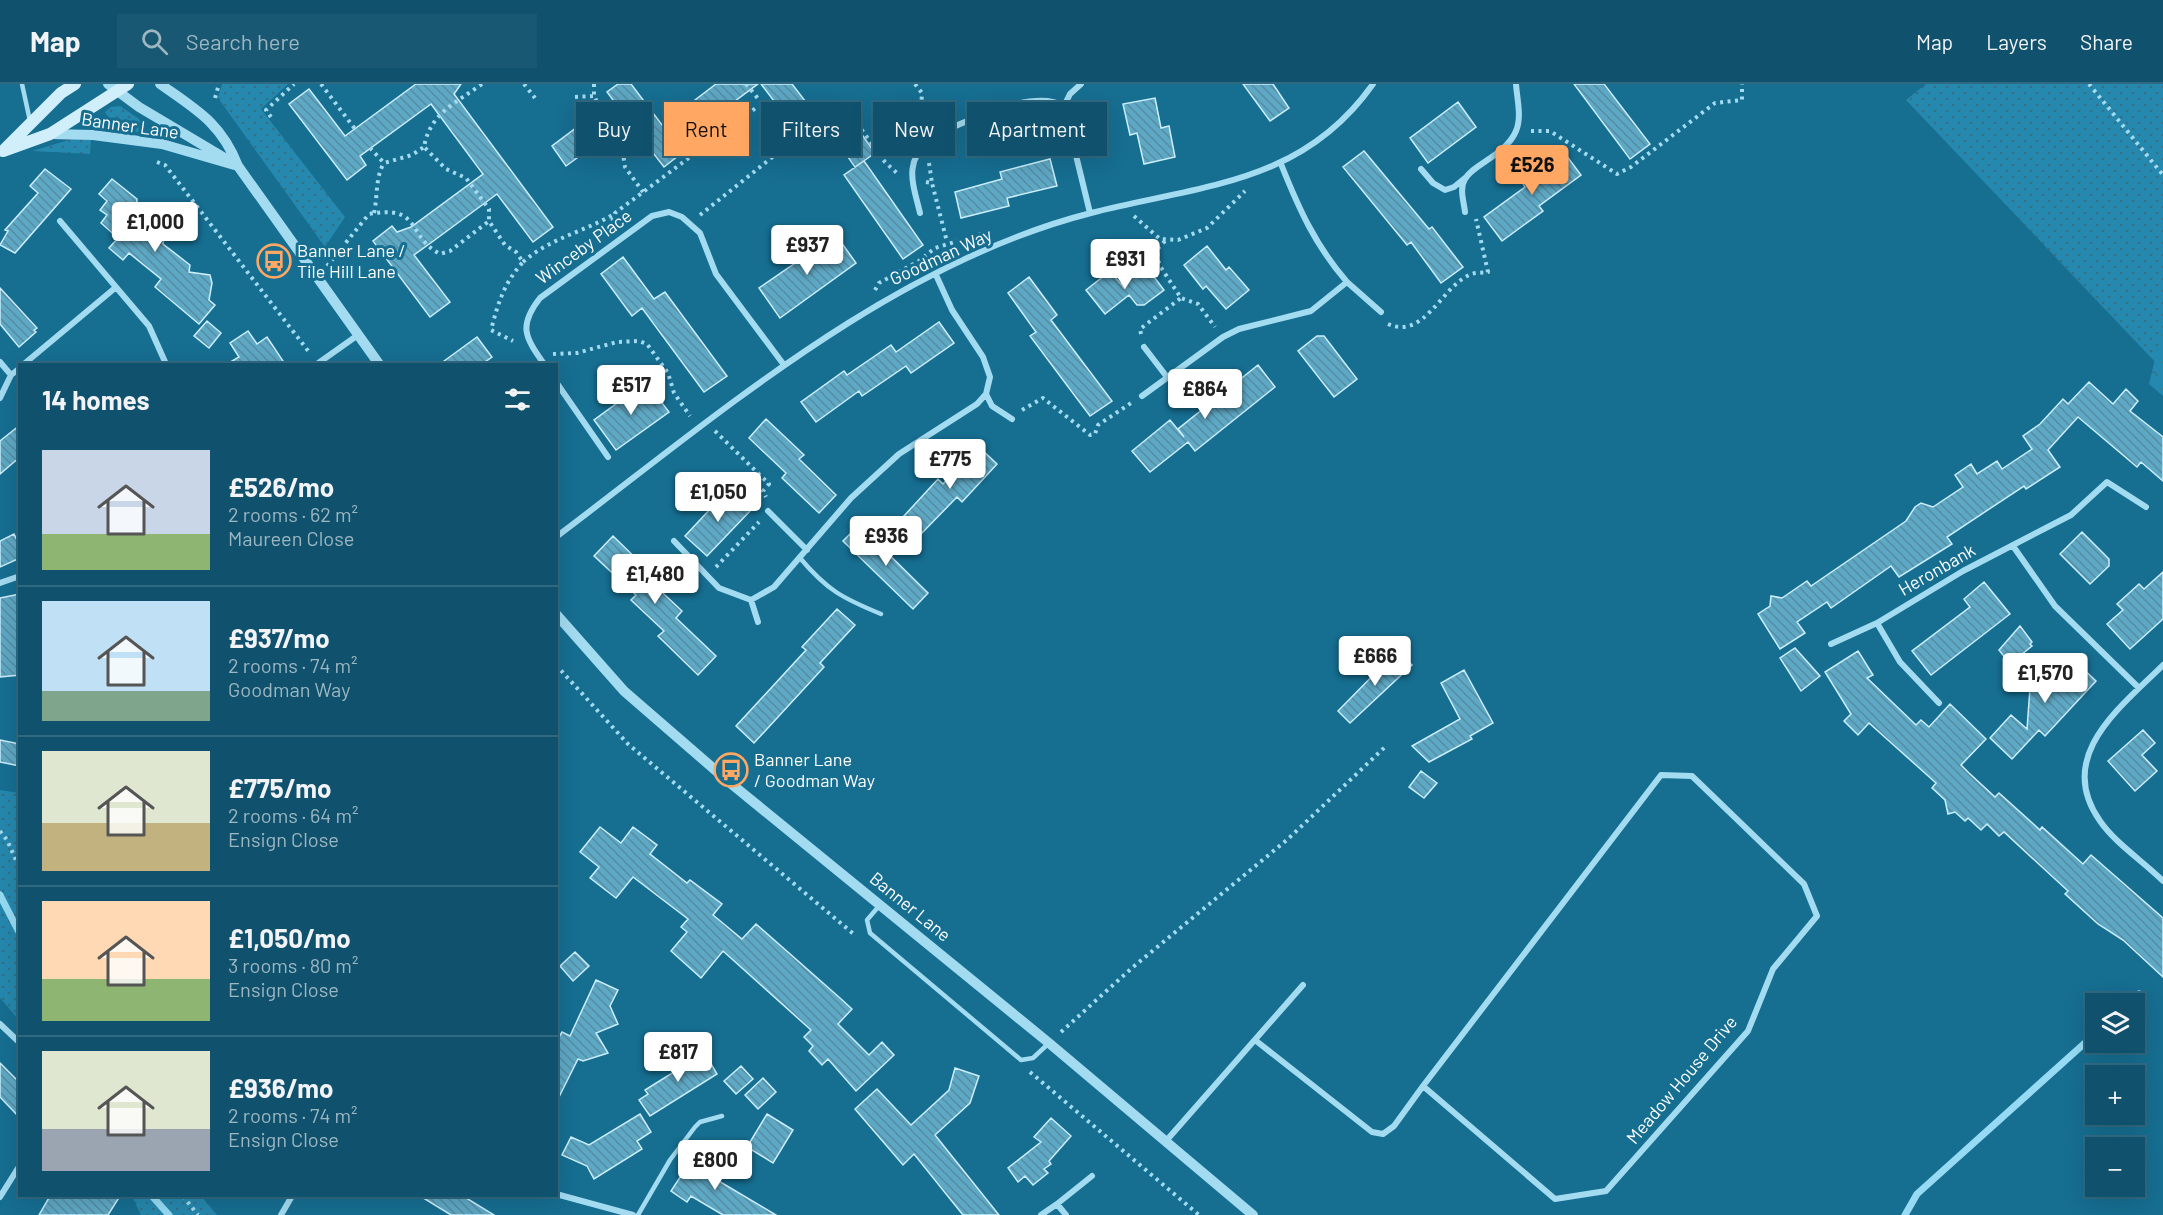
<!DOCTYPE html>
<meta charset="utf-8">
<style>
body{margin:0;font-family:Barlow,sans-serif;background:#195872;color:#f1f3f6;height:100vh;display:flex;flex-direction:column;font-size:22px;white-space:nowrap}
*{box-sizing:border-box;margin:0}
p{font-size:20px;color:#9cb6c2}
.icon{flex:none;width:33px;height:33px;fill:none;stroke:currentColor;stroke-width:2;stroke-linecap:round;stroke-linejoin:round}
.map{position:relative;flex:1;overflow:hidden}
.panel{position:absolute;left:18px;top:279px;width:540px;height:834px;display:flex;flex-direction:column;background:#10526d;border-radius:0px;box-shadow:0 6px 24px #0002,0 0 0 2px #306980}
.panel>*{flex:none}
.guide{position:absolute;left:576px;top:18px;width:570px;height:54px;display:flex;gap:12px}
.controls{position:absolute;left:2085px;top:909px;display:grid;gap:12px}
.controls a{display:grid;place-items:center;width:60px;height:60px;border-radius:0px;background:#10526d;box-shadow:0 6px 24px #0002,0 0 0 2px #306980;font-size:30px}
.price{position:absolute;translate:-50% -51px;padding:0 14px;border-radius:6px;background:#fff;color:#222;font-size:20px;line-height:39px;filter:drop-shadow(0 2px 3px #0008)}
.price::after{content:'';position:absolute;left:50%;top:36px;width:18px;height:14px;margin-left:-9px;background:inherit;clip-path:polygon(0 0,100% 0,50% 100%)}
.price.selected{background:#ffa763;color:#111}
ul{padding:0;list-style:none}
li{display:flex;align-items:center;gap:18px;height:150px;padding:0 24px}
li+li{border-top:2px solid #306980}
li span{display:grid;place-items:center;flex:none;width:168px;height:120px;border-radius:0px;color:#555}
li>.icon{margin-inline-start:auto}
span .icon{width:72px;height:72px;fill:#fffc;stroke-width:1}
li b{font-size:26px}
h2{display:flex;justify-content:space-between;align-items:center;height:72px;padding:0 24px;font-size:26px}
.tag{padding:0 21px;border-radius:0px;background:#10526d;box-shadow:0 6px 24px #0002,0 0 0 2px #306980;font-size:21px;line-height:54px}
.tag.selected{background:#ffa763;color:#111}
header{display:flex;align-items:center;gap:36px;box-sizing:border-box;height:84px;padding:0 30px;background:#10526d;border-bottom:2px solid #306980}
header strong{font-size:28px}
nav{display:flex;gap:33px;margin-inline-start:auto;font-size:21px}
.search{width:420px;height:54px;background:#195872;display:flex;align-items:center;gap:15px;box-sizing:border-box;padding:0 21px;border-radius:0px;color:#9cb6c2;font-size:22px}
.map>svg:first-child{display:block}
</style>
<header>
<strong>Map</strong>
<div class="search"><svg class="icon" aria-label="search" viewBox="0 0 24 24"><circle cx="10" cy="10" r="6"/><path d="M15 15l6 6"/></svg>Search here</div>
<nav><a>Map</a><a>Layers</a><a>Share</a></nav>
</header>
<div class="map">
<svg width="2163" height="1131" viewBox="0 0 2163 1131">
<defs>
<pattern id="grass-dots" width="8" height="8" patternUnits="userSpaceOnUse" patternTransform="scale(1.5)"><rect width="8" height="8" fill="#2588ae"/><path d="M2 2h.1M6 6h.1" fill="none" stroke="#357087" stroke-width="1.8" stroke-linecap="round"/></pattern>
<pattern id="forest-crowns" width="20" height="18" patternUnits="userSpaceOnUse" patternTransform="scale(1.5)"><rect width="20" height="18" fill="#2588ae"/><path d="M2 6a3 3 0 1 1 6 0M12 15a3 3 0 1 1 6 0" fill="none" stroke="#357087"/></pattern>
<pattern id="building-back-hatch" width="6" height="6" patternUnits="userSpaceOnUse" patternTransform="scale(1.5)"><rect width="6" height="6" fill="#5da8c5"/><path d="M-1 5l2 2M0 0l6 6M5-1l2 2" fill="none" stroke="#588ca1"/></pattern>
</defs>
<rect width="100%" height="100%" fill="#166e91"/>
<path fill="url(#grass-dots)" d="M222,0h66l-27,25 84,108 -20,30 -107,-149z
M1926,0h237v276l-5,5 -252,-265z
M120,22l19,13 3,6 -2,7 -29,-1 1,-9 -7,-10 6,-5z
M72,55l19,1 -1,14 -58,-3z
M0,706l19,3v227l-19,-22z
M132,1112h69l16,19h-76z"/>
<path fill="url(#forest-crowns)" d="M2163,242v70l-14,-12z"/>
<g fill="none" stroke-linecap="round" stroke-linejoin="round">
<path stroke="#96dbf3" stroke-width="7" d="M0,811l20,39
M2128,920l11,-10
M152,1112l17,19
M1905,1131l12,-21 179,-161"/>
</g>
<path fill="url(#building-back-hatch)" stroke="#caeefc" stroke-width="1.5" d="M416,0h45l-7,10 99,133 -20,15 -36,-48 -65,48 -18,13 36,47 -20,15 -57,-76 19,-15 5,6 14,-5 72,-53 -52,-70 -71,52 6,9 -19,15 -58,-76 20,-15 36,47z
M618,0h13l31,41 54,-41h42l-81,60 6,8 -19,15 -31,-40 -15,1 -52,38 -14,-20 61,-46 -6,-8z
M761,0h31l24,31 -20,15z
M1243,0h30l16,24 -19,13z
M1574,0h30l46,60 -20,15z
M1155,14l6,30 8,-2 6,31 -31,7 -7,-31 -7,2 -7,-31z
M1458,18l18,25 -48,36 -18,-25z
M846,28l29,41 -20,14 -29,-41z
M1364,67l65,78 3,-2 31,40 -22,16 -30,-41 -4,3 -64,-78z
M1563,67l18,24 -42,31 4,5 -41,30 -18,-24 41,-30 -3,-5z
M1050,75l7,27 -50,12 2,8 -48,12 -6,-26 47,-13 -2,-7z
M864,77l59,84 -20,14 -59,-84z
M45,85l26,20 -56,64 -15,-8 8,-14 -3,-1 33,-37 -8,-7z
M112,95l25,20 -1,24 17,-5 12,10 -2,16 27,21 -1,7 21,3 2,8 -3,17 6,5 -16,19 -44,-37 6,-8 -32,-26 -6,7 -14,-12 9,-10 -17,-15 6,-8 -7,-5 7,-9 -8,-7z
M836,151l20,28 -76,55 -21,-30z
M1207,162l19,24 3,-3 20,23 -23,19 -20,-23 -3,3 -19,-24z
M623,173l31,42 11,-7 62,84 -23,16 -62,-84 -10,8 -31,-42z
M1145,181l19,25 -20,15h-7l-8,-10 -24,19 -19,-24 24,-19 15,18 -4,-5z
M1029,193l28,38 -6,5 61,81 -22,15 -60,-80 6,-4 -28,-39z
M0,204l37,40 -3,2 2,2 -17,15 -19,-23z
M207,237l14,12 -12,15 -15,-12z
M939,238l15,21 -43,30 -5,-7 -44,30 -3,-5 -43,31 -15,-20 43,-31 3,4 44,-30 5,7z
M248,247l9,13 10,-7 18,27h-58l12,-7 -9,-14z
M1317,252h7l33,43 -23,18 -36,-46z
M477,253l15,20 -10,7h-42z
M1258,281l17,22 -80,64 -7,-9 -38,30 -18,-21 38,-31 14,17 -6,-8z
M646,298l23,30 -53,38 -22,-30z
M2089,298l24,22 13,-15 12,12 -8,10 33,26v44l-22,-19 -4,5 -59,-50 -30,33 12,17 -34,22 -2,-3 -77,51 5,7 -53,33 -8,-11 -60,42 -4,-6 -30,20 8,11 -25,16 -22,-35 12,-8 1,-10 11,2 25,-17 4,5 95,-65 9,-14 6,-4 12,4 30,-20 -8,-12 16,-11 6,10 20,-13 5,8 30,-20 -9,-13 17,-12 23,-25 5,5z
M766,335l38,36 -5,4 37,36 -17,18 -37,-35 4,-5 -37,-35z
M20,341v32l-20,17v-33z
M978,362l19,18 -35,38 -5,-5 -36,37 -18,-17 35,-38 5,5z
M729,405l22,21 -44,46 -22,-20z
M859,441l69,68 -15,16 -70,-68z
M2082,448l27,27v7l-19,18 -30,-30z
M14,450l6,12v12l-20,9v-26z
M613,452l41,40 -4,5 32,30 -6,7 40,38 -18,19 -40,-39 6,-5 -33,-31 5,-5 -42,-39z
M2163,488v47l-33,30 -23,-25 16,-14 -6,-6 22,-20 5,5z
M1984,498l26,32 -79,61 -19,-24 58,-44 -6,-8z
M20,510v81l-20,2v-79z
M837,525l18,16 -35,38 4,4 -70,76 -18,-17 70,-76 -4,-3z
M2020,542l12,16 -2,2 2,2 -22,18 -11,-14z
M1795,564l25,28 -19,15 -21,-33z
M1397,567l15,14 -62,58 -12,-12z
M1858,567l15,24 -6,3 49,47 5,-5 8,7 21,-23 36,35 -25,26 8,8 26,24 4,-4 41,37 2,-3 41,37 8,-9 72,63v59l-40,-37 -25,-16 -33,-30 3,-3 -64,-59 -5,4 -12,-12 -6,6 -13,-12 -3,3 -10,-9 -7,2 -3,-14 -13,-12 4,-5 -67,-60 -11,12 -14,-14 7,-7 -26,-42z
M2074,576l22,21 -51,55 -6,-6 -27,29 -22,-21 21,-23 16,14 5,-68 35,6z
M1464,586l29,53 -23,13 2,3 -43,23 -17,-16 48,-27 -19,-36z
M2143,646l12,13 -13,12 15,16 -22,20 -27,-30z
M0,656l20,4v22l-20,-4z
M1421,687l16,12 -13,15 -15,-11z
M600,743l21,16 12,-16 24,18 -7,9 37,29 3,-3 32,24 -9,11 29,24 14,-15 84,74 12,11 -14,15 31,31 13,-13 12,13 -38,36 -28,-32 -6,6 -13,-14 4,-5 -9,-9 7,-7 -88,-79 -22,27 -30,-27 16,-19 -6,-5 7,-8 -55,-42 -17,21 -26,-20 9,-11 -19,-15z
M575,868l14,14 -16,15 -13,-15z
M596,896l22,10 -8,16 8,18 -22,9 12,20 -25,8 -5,-2 -22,44v-61l6,-10 8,4z
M703,966l14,24 -67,42 -11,-16 9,-6 -3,-4 29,-18 -2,-3z
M0,979l20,20v35l-20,-21z
M741,982l12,13 -17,15 -12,-13z
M955,984l24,8 -9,27 -35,32 64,80h-36l-49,-61 -11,11 -48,-56 22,-20 34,36 38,-35z
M763,994l13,14 -18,17 -13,-14z
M640,1030l11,18 -14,9 5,8 -48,30 -7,-13 -25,-11 9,-18 18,8z
M767,1030l26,16 -20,33 -26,-16z
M1051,1034l20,18 -22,25 2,3 -7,5 4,4 -15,12 -8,-9 -7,6 -10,-14 33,-26 -7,-5z
M706,1074l18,12 -7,10 59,35h-53l-32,-19 -4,6 -16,-11 19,-29 9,6z
M50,1112h70l-12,19h-69z
M420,1112h43l31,19h-43z"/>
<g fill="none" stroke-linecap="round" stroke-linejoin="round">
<path stroke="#a3dbf1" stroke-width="4" stroke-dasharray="3 4.5" stroke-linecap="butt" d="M321,0l34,45
M482,0c-26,19 -52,29 -58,63l22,22 20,9 23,31v12l16,24 11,7 7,10c-19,21 -25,41 -32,68l22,11
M524,0l11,14
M594,0v12l4,8 22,28 5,35 18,25
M746,0l19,23
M915,0l7,9 -1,17 4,13
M2089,0l74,91
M575,13l19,-1
M215,14l4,-14
M271,33l-5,-7 28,-26
M1531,47h19l67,43 14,-7 84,-64 27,-3v-16
M370,64l14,15 28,-8 12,-8
M157,78l8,3 144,187
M929,79l3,20
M926,98l6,1 15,59
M374,129c4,-18 1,-35 10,-50
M700,131l90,-72
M1134,132l26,23 18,1 29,-12 38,-37
M610,144l5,-15 142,-106h8l25,36 56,-35 39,54 14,13
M1165,157l-6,6 -2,10 3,9 21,32 17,6 17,23
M523,178c27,-24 61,-30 91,-48
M327,182l42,-52c53,-10 38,23 71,40l10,-3 39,-30
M875,206l4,-7 40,-22 16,-13 53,-16
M1388,240c36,16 53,-36 81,-49 6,-3 13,-2 19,-3l-12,-53
M1141,250l-1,-5 41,-31
M553,270l24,-1 40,-11 22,-1 8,3 21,29 6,20 16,23
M1022,326l21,-12 47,37 5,-1 3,-9 33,-22
M715,347l54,53 -6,7 3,6
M716,483l43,-45
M556,581l72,79 228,192
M0,747l7,9 13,29
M1061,948l72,-65 155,-128 97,-92
M1030,988l169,143
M183,1112l15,19"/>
<path stroke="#a3dbf1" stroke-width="4.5" d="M22,0l8,37
M800,474c27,32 42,40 81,56
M879,822l-12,14 3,13 151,127 12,-2 15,-14
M638,1131l32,-55 25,-33 5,-5 22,-6"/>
<path stroke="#a3dbf1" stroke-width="6" d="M1064,22l26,107
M887,31c12,16 22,25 43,22 33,-13 101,-50 134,-31l6,-12 11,-10
M1421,85l12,14 12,7 9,-3 11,-9
M1465,128c-1,-10 -6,-23 0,-33 8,-15 41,-24 51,-48 6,-14 1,-32 0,-47
M920,129c-8,-33 -16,-49 10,-76
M60,137l89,105 17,38
M936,191l16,35 31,47 7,20 -4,17 6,12 20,13
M1347,198l34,30
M1144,263l23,30
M0,278l11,13
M24,280l91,-76
M317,280l41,-29
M544,280c-19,-27 -26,-38 -4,-66l112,-82 17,-4 13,5 18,16 16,41 68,91
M556,298l52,75
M1142,312l81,-59 16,-8 72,-18 36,-29c-32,-37 -48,-73 -66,-118
M0,314l11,-23 9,-7
M768,427l39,39
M556,453c162,-122 335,-273 535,-324 109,-28 211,-28 282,-129
M674,457l45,47 32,12
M2013,462l42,60 84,82
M0,499l20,-7
M758,538l-7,-22 23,-13 77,-89 48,-44 78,-50 9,-10
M1831,560l46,-21
M2163,581c-42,42 -109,91 -63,156 16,23 43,40 63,60
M1939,619l-39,-41 -23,-39 86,-52 108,-56 36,-33 39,25
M0,940l20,19
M1255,956l117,92 11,2 11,-8 29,-40 238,-311 31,1 112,108 13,32 -44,53 -25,62 -142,160 -51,8 -132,-113
M1166,1057l137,-156
M556,1110l77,21
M0,1113l20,-32
M1057,1120l35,-28
M281,1131l11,-19
M1041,1131l16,-11 9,11"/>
<path stroke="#a3dbf1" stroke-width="10" d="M108,0l31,23 89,53
M160,0c37,26 61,39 78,82l141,198
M50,50l43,1 69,9 76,22
M556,530l68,77 105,91 320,261 204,172"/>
<path stroke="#d1effb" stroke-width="12" d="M5,65l56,-56 14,-9
M3,67l47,-17 78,-50"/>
</g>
<defs>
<symbol id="bus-ring" viewBox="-11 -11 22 22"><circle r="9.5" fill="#166e91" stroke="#ffa763" stroke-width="1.5"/><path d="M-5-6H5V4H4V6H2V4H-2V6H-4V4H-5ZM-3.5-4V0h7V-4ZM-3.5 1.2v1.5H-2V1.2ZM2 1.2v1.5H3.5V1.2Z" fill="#ffa763"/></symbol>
</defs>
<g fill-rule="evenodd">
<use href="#bus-ring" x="255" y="158" width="38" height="38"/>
<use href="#bus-ring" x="712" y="667" width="38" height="38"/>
</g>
<g text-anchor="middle" stroke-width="6" stroke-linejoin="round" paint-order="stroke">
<g font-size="18" fill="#fff" stroke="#166e91">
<text transform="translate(130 42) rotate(8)" y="6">Banner Lane</text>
<text transform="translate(584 163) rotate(-36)" y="6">Winceby Place</text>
<text transform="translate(941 173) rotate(-25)" y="6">Goodman Way</text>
<text transform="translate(1937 486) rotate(-30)" y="6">Heronbank</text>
<text transform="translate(910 823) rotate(39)" y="6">Banner Lane</text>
<text transform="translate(1682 996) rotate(-50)" y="6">Meadow House Drive</text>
</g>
<g font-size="18" fill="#fff" stroke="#166e91" text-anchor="start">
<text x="297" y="173">Banner Lane /<tspan x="297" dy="21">Tile Hill Lane</tspan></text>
<text x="754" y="682">Banner Lane<tspan x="754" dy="21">/ Goodman Way</tspan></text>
</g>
</g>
</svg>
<div class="controls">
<a><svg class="icon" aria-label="layers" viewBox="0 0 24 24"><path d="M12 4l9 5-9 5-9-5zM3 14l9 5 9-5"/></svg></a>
<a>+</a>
<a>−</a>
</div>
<b class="price selected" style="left:1532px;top:112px">£526</b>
<b class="price" style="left:155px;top:169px">£1,000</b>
<b class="price" style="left:807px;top:192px">£937</b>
<b class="price" style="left:1125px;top:206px">£931</b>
<b class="price" style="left:631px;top:332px">£517</b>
<b class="price" style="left:1205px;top:336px">£864</b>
<b class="price" style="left:950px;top:406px">£775</b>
<b class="price" style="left:718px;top:439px">£1,050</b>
<b class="price" style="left:886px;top:483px">£936</b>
<b class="price" style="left:655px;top:521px">£1,480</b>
<b class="price" style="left:1375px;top:603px">£666</b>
<b class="price" style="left:2045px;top:620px">£1,570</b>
<b class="price" style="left:678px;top:999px">£817</b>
<b class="price" style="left:715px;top:1107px">£800</b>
<div class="guide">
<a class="tag">Buy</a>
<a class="tag selected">Rent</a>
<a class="tag">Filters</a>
<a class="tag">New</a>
<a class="tag">Apartment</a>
</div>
<section class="panel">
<h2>14 homes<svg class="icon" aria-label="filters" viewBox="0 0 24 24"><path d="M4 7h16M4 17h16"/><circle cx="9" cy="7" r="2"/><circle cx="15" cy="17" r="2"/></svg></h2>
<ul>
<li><span style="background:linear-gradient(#c9d6e8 70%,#8fb573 0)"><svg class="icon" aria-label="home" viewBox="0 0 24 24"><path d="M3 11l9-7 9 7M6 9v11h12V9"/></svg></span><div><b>£526/mo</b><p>2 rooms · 62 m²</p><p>Maureen Close</p></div></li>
<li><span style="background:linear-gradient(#bfe0f5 75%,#7fa58c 0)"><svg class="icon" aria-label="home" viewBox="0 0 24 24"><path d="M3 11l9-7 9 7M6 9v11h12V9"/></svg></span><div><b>£937/mo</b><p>2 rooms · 74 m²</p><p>Goodman Way</p></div></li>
<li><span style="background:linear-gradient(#dfe7d0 60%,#c2b280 0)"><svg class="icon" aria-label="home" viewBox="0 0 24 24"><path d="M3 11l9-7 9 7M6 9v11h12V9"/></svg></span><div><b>£775/mo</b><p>2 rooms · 64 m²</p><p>Ensign Close</p></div></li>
<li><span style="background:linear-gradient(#ffd9b3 65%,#8fb573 0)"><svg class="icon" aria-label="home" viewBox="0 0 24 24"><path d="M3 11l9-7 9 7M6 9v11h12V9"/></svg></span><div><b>£1,050/mo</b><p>3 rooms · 80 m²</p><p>Ensign Close</p></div></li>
<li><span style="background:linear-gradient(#dfe7d0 65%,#9aa5b1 0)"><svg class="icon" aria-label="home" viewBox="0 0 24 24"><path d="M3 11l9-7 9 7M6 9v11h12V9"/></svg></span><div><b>£936/mo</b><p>2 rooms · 74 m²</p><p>Ensign Close</p></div></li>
</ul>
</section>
</div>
